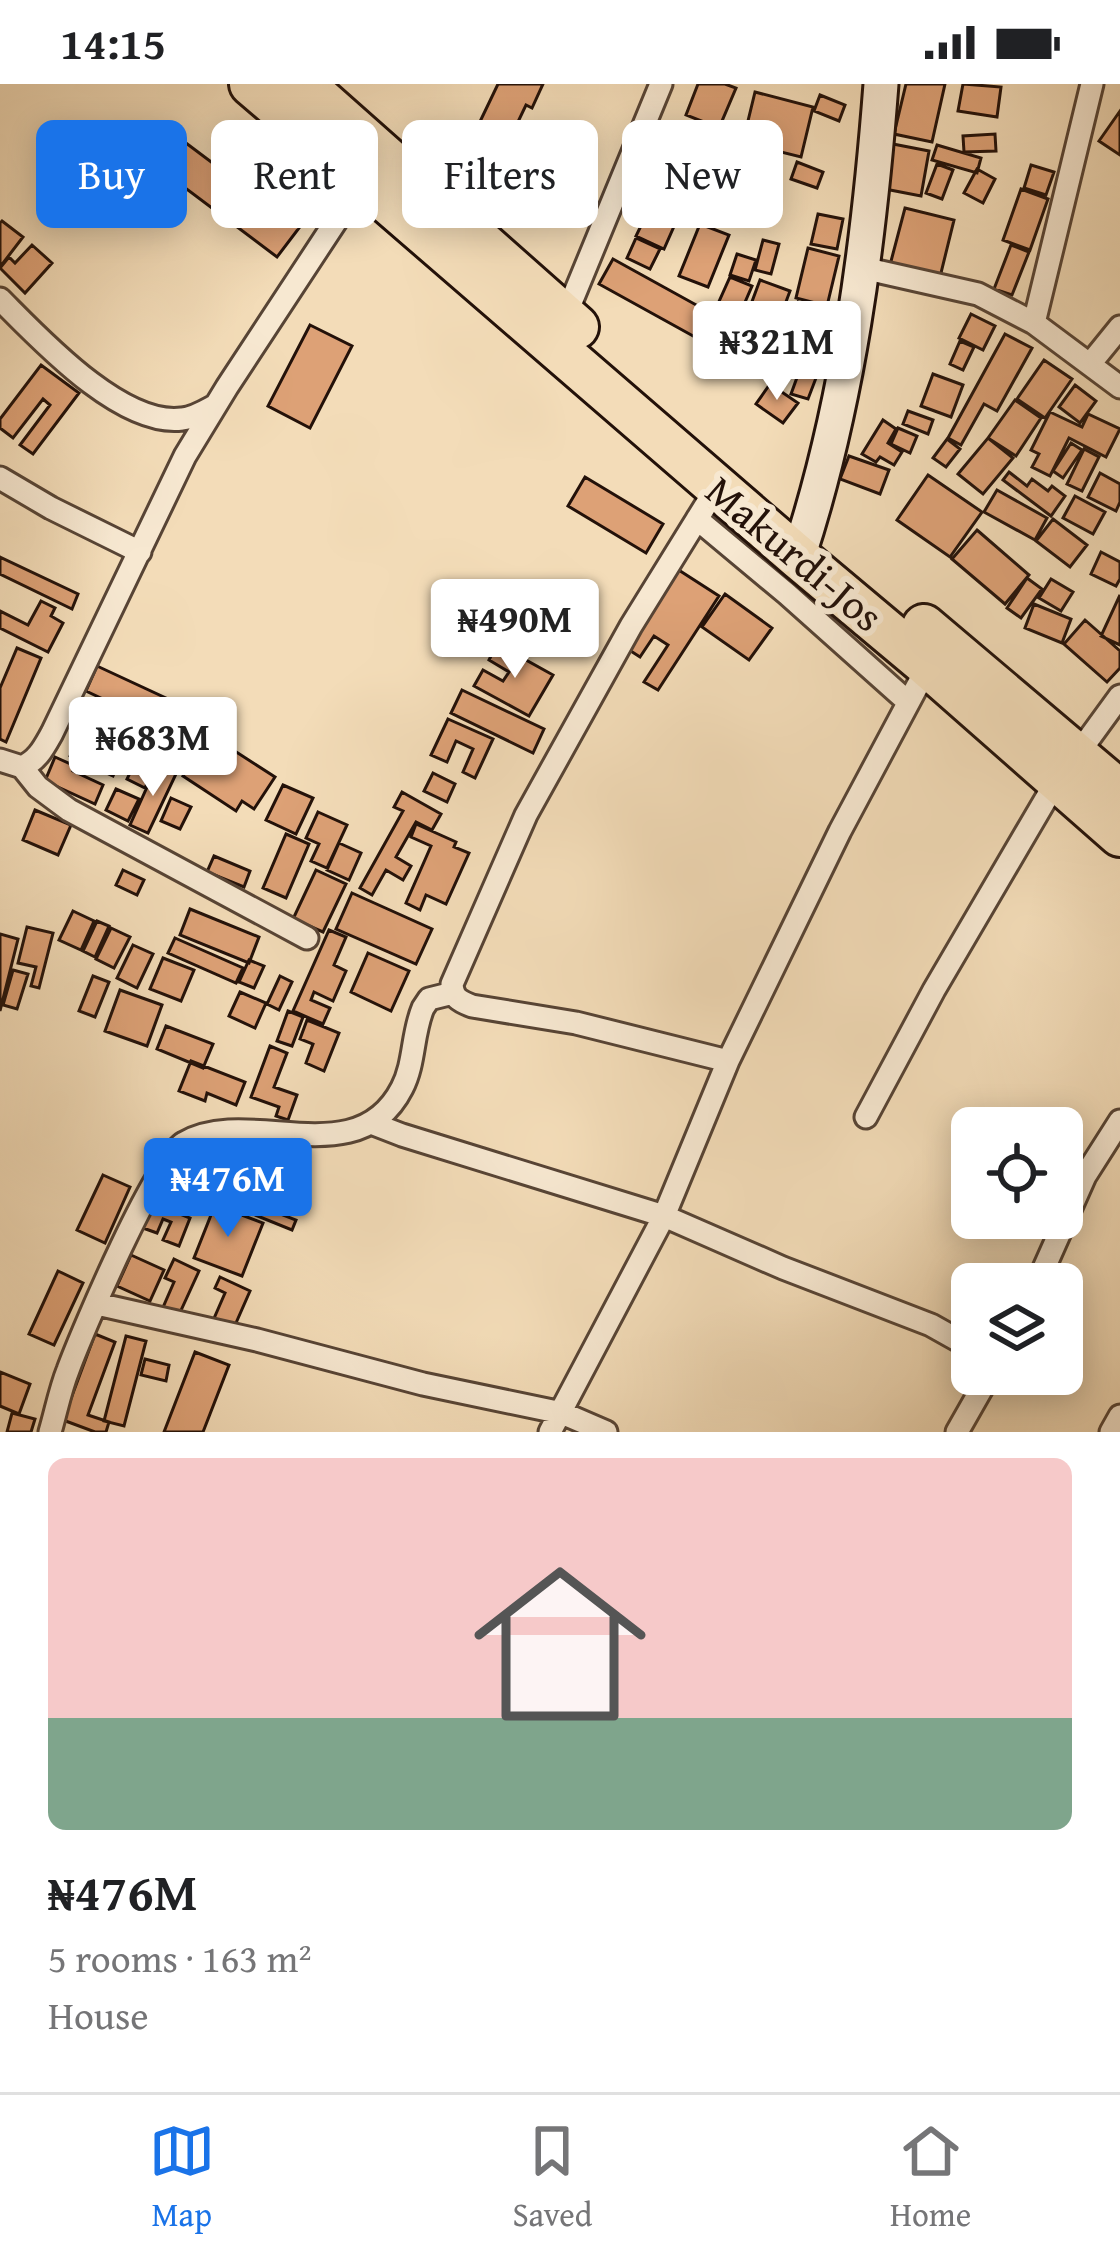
<!DOCTYPE html>
<meta charset="utf-8">
<style>
body{margin:0;font-family:"Gentium Book Plus",serif;background:#f6f6f6;color:#202124;height:100vh;display:flex;flex-direction:column;font-size:45px;white-space:nowrap}
*{box-sizing:border-box;margin:0}
p{font-size:39px;color:#757577}
.icon{flex:none;width:66px;height:66px;fill:none;stroke:currentColor;stroke-width:2;stroke-linecap:round;stroke-linejoin:round}
.map{position:relative;height:1348px;overflow:hidden}
.side{display:flex;flex-direction:column;background:#fff;flex:1}
.side>*{flex:none}
.top-card{position:absolute;left:36px;top:36px;width:1050px;height:108px;display:flex;gap:24px}
.controls{position:absolute;left:951px;top:1023px;display:grid;gap:24px}
.controls a{display:grid;place-items:center;width:132px;height:132px;border-radius:18px;background:#fff;box-shadow:0 6px 30px #0003;font-size:60px}
.price{position:absolute;translate:-50% -102px;padding:0 27px;border-radius:12px;background:#fff;color:#222;font-size:39px;line-height:78px;filter:drop-shadow(0 3px 6px #0008)}
.price::after{content:'';position:absolute;left:50%;top:72px;width:36px;height:27px;margin-left:-18px;background:inherit;clip-path:polygon(0 0,100% 0,50% 100%)}
.price.selected{background:#1a73e8;color:#fff}
ul{padding:0;list-style:none}
li{display:grid;align-content:center;gap:24px;height:636px;padding:0 48px}
li+li{border-top:3px solid #e0e0e0}
li span{display:grid;place-items:center;height:372px;border-radius:18px;color:#555}
li>.icon{margin-inline-start:auto}
span .icon{width:216px;height:216px;fill:#fffc;stroke-width:1}
li b{font-size:51px}
.tag{padding:0 42px;border-radius:18px;background:#fff;box-shadow:0 6px 30px #0003;font-size:42px;line-height:108px}
.tag.selected{background:#1a73e8;color:#fff}
.status{display:flex;justify-content:space-between;align-items:center;height:84px;padding:0 60px;background:#fff;direction:ltr}
.status svg{height:33px;fill:currentColor}
.dock{display:flex;justify-content:space-around;align-items:center;height:168px;border-top:3px solid #e0e0e0;background:#fff;font-size:33px;color:#757577}
.dock a{display:grid;justify-items:center;gap:6px}
.dock .selected{color:#1a73e8}
.map>svg:first-child{display:block}
</style>
<div class="status"><b>14:15</b><svg viewBox="0 0 49 12"><path d="M0 12V9h3v3zM5 12V6h3v6zM10 12V3h3v9zM15 12V0h3v12zM26 1h20v11H26zM47 4h2v5h-2z"/></svg></div>
<div class="map">
<svg width="1120" height="1348" viewBox="0 0 1120 1348">
<rect width="100%" height="100%" fill="#f3dcb8"/>
<filter id="stains"><feTurbulence type="fractalNoise" baseFrequency=".00167" numOctaves="4"/><feColorMatrix values="0 0 0 0 .2 0 0 0 0 .09 0 0 0 0 .02 0 0 0 .5 -.17"/></filter>
<radialGradient id="worn" r=".72"><stop offset=".6" stop-color="#630" stop-opacity="0"/><stop offset="1" stop-color="#630" stop-opacity=".3"/></radialGradient>
<path fill="#dda176" stroke="#231109" stroke-width="3" d="M498,0h45l-11,24 -6,-3 -20,42 -14,-7 -6,11 -11,-6 5,-11 -5,-2z
M498,0h45l-11,24 -6,-3 -20,42 -14,-7 -6,11 -11,-6 5,-11 -5,-2z
M698,0h27l11,4 -17,40 -33,-13z
M698,0h27l11,4 -17,40 -33,-13z
M906,0h39l-13,58 -38,-8z
M906,0h39l-13,58 -38,-8z
M963,0l38,3 -4,30 -39,-6z
M963,0l38,3 -4,30 -39,-6z
M755,8l58,15 -12,50 -40,-10 5,-18 -19,-4z
M755,8l58,15 -12,50 -40,-10 5,-18 -19,-4z
M820,11l25,10 -6,16 -25,-10z
M820,11l25,10 -6,16 -25,-10z
M1120,27v44l-21,-14z
M1120,27v44l-21,-14z
M686,40l32,12 -7,19 -32,-12z
M686,40l32,12 -7,19 -32,-12z
M166,44l133,100 -22,29 -133,-100z
M166,44l133,100 -22,29 -133,-100z
M995,50l1,17 -32,1 -1,-16z
M995,50l1,17 -32,1 -1,-16z
M893,60l36,7 -8,45 -36,-7z
M893,60l36,7 -8,45 -36,-7z
M937,61l44,13 -4,15 -45,-13z
M937,61l44,13 -4,15 -45,-13z
M690,77l27,13 -19,43 -28,-14z
M690,77l27,13 -19,43 -28,-14z
M797,78l26,10 -6,16 -26,-9z
M797,78l26,10 -6,16 -26,-9z
M937,80l16,6 -11,29 -16,-6z
M937,80l16,6 -11,29 -16,-6z
M1031,81l23,7 -8,23 -22,-7z
M1031,81l23,7 -8,23 -22,-7z
M977,85l18,10 -12,24 -19,-10z
M977,85l18,10 -12,24 -19,-10z
M719,97l19,9 -8,17 -19,-9z
M719,97l19,9 -8,17 -19,-9z
M1021,105l27,10 -18,51 -27,-10z
M1021,105l27,10 -18,51 -27,-10z
M652,119l27,12 -15,34 -28,-13z
M652,119l27,12 -15,34 -28,-13z
M905,124l49,12 -14,57 -50,-12z
M905,124l49,12 -14,57 -50,-12z
M818,130l25,5 -6,30 -26,-5z
M818,130l25,5 -6,30 -26,-5z
M2,137l21,16 -23,30v-44z
M2,137l21,16 -23,30v-44z
M700,140l29,11 -21,52 -29,-11z
M700,140l29,11 -21,52 -29,-11z
M636,154l24,11 -10,20 -23,-11z
M636,154l24,11 -10,20 -23,-11z
M763,156l16,4 -8,30 -16,-4z
M763,156l16,4 -8,30 -16,-4z
M32,161l20,18 -27,30 -25,-25 9,-11 6,6z
M32,161l20,18 -27,30 -25,-25 9,-11 6,6z
M1011,161l18,7 -17,43 -18,-6z
M1011,161l18,7 -17,43 -18,-6z
M808,164l31,8 -12,50 -31,-8z
M808,164l31,8 -12,50 -31,-8z
M737,170l19,6 -7,21 -19,-6z
M737,170l19,6 -7,21 -19,-6z
M613,175l105,58 -14,25 -105,-58z
M613,175l105,58 -14,25 -105,-58z
M730,193l22,9 -13,30 -22,-10z
M730,193l22,9 -13,30 -22,-10z
M760,196l30,11 -13,35 -30,-11z
M760,196l30,11 -13,35 -30,-11z
M798,218l28,12 -7,19 -29,-12z
M798,218l28,12 -7,19 -29,-12z
M971,230l24,12 -12,24 -24,-12z
M971,230l24,12 -12,24 -24,-12z
M789,240l29,11 -11,28 -29,-11z
M789,240l29,11 -11,28 -29,-11z
M310,241l42,21 -42,82 -42,-22z
M310,241l42,21 -42,82 -42,-22z
M1005,250l27,14 -35,63 -13,-7 -23,41 -13,-7z
M1005,250l27,14 -35,63 -13,-7 -23,41 -13,-7z
M960,257l14,6 -11,23 -13,-6z
M960,257l14,6 -11,23 -13,-6z
M1044,276l28,19 -27,39 -28,-19z
M1044,276l28,19 -27,39 -28,-19z
M41,281l38,28 -46,61 -13,-9 30,-40 -7,-6 -30,39 -13,-10v-9z
M41,281l38,28 -46,61 -13,-9 30,-40 -7,-6 -30,39 -13,-10v-9z
M799,288l17,6 -8,21 -17,-5z
M799,288l17,6 -8,21 -17,-5z
M933,290l30,11 -12,32 -30,-11z
M933,290l30,11 -12,32 -30,-11z
M770,300l28,19 -15,20 -27,-19z
M770,300l28,19 -15,20 -27,-19z
M1075,301l21,16 -16,22 -21,-16z
M1075,301l21,16 -16,22 -21,-16z
M1015,316l26,18 -25,38 -28,-18z
M1015,316l26,18 -25,38 -28,-18z
M908,327l25,9 -5,14 -25,-10z
M908,327l25,9 -5,14 -25,-10z
M1050,328l32,15 6,-13 32,15 -14,28 -37,-19 -19,38 -18,-9 7,-13 -8,-4z
M1050,328l32,15 6,-13 32,15 -14,28 -37,-19 -19,38 -18,-9 7,-13 -8,-4z
M883,336l13,9 -8,14 14,9 -8,13 -14,-8 -4,5 -14,-8z
M883,336l13,9 -8,14 14,9 -8,13 -14,-8 -4,5 -14,-8z
M898,344l19,8 -7,17 -19,-9z
M898,344l19,8 -7,17 -19,-9z
M988,354l25,20 -30,36 -25,-20z
M988,354l25,20 -30,36 -25,-20z
M947,355l13,10 -14,18 -13,-9z
M947,355l13,10 -14,18 -13,-9z
M1071,359l11,7 -19,28 -10,-7z
M1071,359l11,7 -19,28 -10,-7z
M1084,365l15,8 -17,34 -15,-7z
M1084,365l15,8 -17,34 -15,-7z
M849,372l40,14 -9,24 -40,-15z
M849,372l40,14 -9,24 -40,-15z
M1009,388l18,14 5,-7 16,12 4,-5 13,10 -14,20 -48,-36z
M1009,388l18,14 5,-7 16,12 4,-5 13,10 -14,20 -48,-36z
M1100,389l20,11v18l-4,9 -28,-14z
M1100,389l20,11v18l-4,9 -28,-14z
M928,391l54,37 -32,45 -53,-37z
M928,391l54,37 -32,45 -53,-37z
M585,393l78,47 -17,29 -78,-47z
M585,393l78,47 -17,29 -78,-47z
M997,406l50,28 -12,22 -51,-28z
M997,406l50,28 -12,22 -51,-28z
M1075,412l30,16 -12,22 -30,-16z
M1075,412l30,16 -12,22 -30,-16z
M1053,435l34,26 -17,22 -34,-26z
M1053,435l34,26 -17,22 -34,-26z
M977,446l52,45 -24,29 -53,-45z
M977,446l52,45 -24,29 -53,-45z
M1101,468l19,10v17l-4,7 -25,-12z
M1101,468l19,10v17l-4,7 -25,-12z
M0,473l78,37 -6,15 -72,-35z
M0,473l78,37 -6,15 -72,-35z
M674,483l45,29 -61,94 -14,-8 24,-37 -14,-9 -14,21 -17,-11z
M674,483l45,29 -61,94 -14,-8 24,-37 -14,-9 -14,21 -17,-11z
M1027,494l15,11 -21,29 -14,-10z
M1027,494l15,11 -21,29 -14,-10z
M1051,495l22,13 -12,19 -22,-13z
M1051,495l22,13 -12,19 -22,-13z
M725,510l47,34 -23,32 -47,-33z
M725,510l47,34 -23,32 -47,-33z
M1120,511v50l-19,-9z
M1120,511v50l-19,-9z
M41,517l14,7 -4,8 12,7 -15,29 -48,-24v-17l28,14z
M41,517l14,7 -4,8 12,7 -15,29 -48,-24v-17l28,14z
M1034,520l37,15 -9,24 -37,-15z
M1034,520l37,15 -9,24 -37,-15z
M516,529l43,21 -7,15 -43,-20z
M516,529l43,21 -7,15 -43,-20z
M1085,536l35,31v17l-13,14 -43,-38z
M1085,536l35,31v17l-13,14 -43,-38z
M497,560l56,31 -24,41 -55,-30 9,-16 20,11 6,-9 -20,-12z
M497,560l56,31 -24,41 -55,-30 9,-16 20,11 6,-9 -20,-12z
M17,564l24,10 -35,84 -6,-3v-51z
M17,564l24,10 -35,84 -6,-3v-51z
M97,582l86,40 -12,25 -85,-40z
M97,582l86,40 -12,25 -85,-40z
M462,606l82,39 -11,24 -82,-40z
M462,606l82,39 -11,24 -82,-40z
M179,633l16,8 -22,46 -16,-8 -12,25 -18,-9 20,-42 18,9z
M179,633l16,8 -22,46 -16,-8 -12,25 -18,-9 20,-42 18,9z
M448,635l45,20 -18,39 -12,-6 10,-23 -17,-8 -9,21 -16,-7z
M448,635l45,20 -18,39 -12,-6 10,-23 -17,-8 -9,21 -16,-7z
M86,637l43,19 -16,36 -43,-20z
M86,637l43,19 -16,36 -43,-20z
M210,651l65,42 -21,32 -12,-8 -6,10 -53,-35z
M210,651l65,42 -21,32 -12,-8 -6,10 -53,-35z
M55,673l20,9 -2,5 30,14 -8,19 -50,-23z
M55,673l20,9 -2,5 30,14 -8,19 -50,-23z
M157,681l19,9 -28,59 -18,-8z
M157,681l19,9 -28,59 -18,-8z
M433,689l22,11 -8,18 -23,-11z
M433,689l22,11 -8,18 -23,-11z
M283,701l30,13 -17,36 -30,-14z
M283,701l30,13 -17,36 -30,-14z
M116,705l23,10 -11,22 -22,-11z
M116,705l23,10 -11,22 -22,-11z
M402,708l39,22 -9,16 -16,-8 -20,35 15,9 -8,14 -17,-10 -14,25 -12,-7 43,-77 -9,-4z
M402,708l39,22 -9,16 -16,-8 -20,35 15,9 -8,14 -17,-10 -14,25 -12,-7 43,-77 -9,-4z
M171,714l20,9 -11,22 -19,-8z
M171,714l20,9 -11,22 -19,-8z
M35,726l36,15 -13,30 -35,-15z
M35,726l36,15 -13,30 -35,-15z
M318,728l29,13 -20,43 -16,-7 8,-17 -13,-6z
M318,728l29,13 -20,43 -16,-7 8,-17 -13,-6z
M416,740l40,18 -2,5 15,6 -23,51 -20,-9 -6,15 -14,-7 25,-57 -20,-9z
M416,740l40,18 -2,5 15,6 -23,51 -20,-9 -6,15 -14,-7 25,-57 -20,-9z
M286,750l23,10 -23,54 -23,-10z
M286,750l23,10 -23,54 -23,-10z
M339,759l22,10 -12,27 -22,-10z
M339,759l22,10 -12,27 -22,-10z
M214,772l36,15 -6,16 -37,-15z
M214,772l36,15 -6,16 -37,-15z
M123,786l21,10 -7,15 -21,-10z
M123,786l21,10 -7,15 -21,-10z
M316,786l30,14 -23,48 -30,-13z
M316,786l30,14 -23,48 -30,-13z
M352,809l80,36 -16,35 -80,-35z
M352,809l80,36 -16,35 -80,-35z
M190,825l69,28 -10,26 -69,-28z
M190,825l69,28 -10,26 -69,-28z
M73,827l21,10 -13,29 -22,-10z
M73,827l21,10 -13,29 -22,-10z
M97,837l12,5 -14,31 -12,-6z
M97,837l12,5 -14,31 -12,-6z
M27,843l26,6 -14,55 -8,-2 5,-19 -18,-4z
M27,843l26,6 -14,55 -8,-2 5,-19 -18,-4z
M111,844l19,9 -16,31 -18,-9z
M111,844l19,9 -16,31 -18,-9z
M329,846l17,7 -12,28 12,6 -13,30 -19,-9 -3,8 19,8 -7,16 -30,-13z
M329,846l17,7 -12,28 12,6 -13,30 -19,-9 -3,8 19,8 -7,16 -30,-13z
M0,850l18,5 -18,72z
M0,850l18,5 -18,72z
M175,854l68,30 -7,15 -68,-30z
M175,854l68,30 -7,15 -68,-30z
M133,861l20,9 -16,34 -20,-10z
M133,861l20,9 -16,34 -20,-10z
M368,869l41,18 -18,40 -40,-19z
M368,869l41,18 -18,40 -40,-19z
M163,874l31,12 -13,31 -31,-12z
M163,874l31,12 -13,31 -31,-12z
M249,876l15,6 -10,22 -15,-6z
M249,876l15,6 -10,22 -15,-6z
M13,886l15,4 -11,35 -14,-4z
M13,886l15,4 -11,35 -14,-4z
M93,892l16,6 -14,35 -16,-6z
M93,892l16,6 -14,35 -16,-6z
M280,892l12,6 -13,28 -12,-6z
M280,892l12,6 -13,28 -12,-6z
M120,906l42,15 -15,41 -42,-15z
M120,906l42,15 -15,41 -42,-15z
M240,908l26,11 -11,25 -26,-12z
M240,908l26,11 -11,25 -26,-12z
M288,927l15,6 -11,29 -15,-5z
M288,927l15,6 -11,29 -15,-5z
M307,936l32,13 -15,38 -18,-8 7,-19 -13,-5z
M307,936l32,13 -15,38 -18,-8 7,-19 -13,-5z
M166,942l47,18 -10,24 -46,-19z
M166,942l47,18 -10,24 -46,-19z
M270,962l17,7 -13,34 23,8 -9,25 -12,-4 3,-9 -28,-10z
M270,962l17,7 -13,34 23,8 -9,25 -12,-4 3,-9 -28,-10z
M191,977l54,21 -9,23 -29,-12 -2,8 -26,-10z
M191,977l54,21 -9,23 -29,-12 -2,8 -26,-10z
M181,1075l30,15 -20,38 -30,-15z
M181,1075l30,15 -20,38 -30,-15z
M103,1091l27,12 -25,56 -28,-13z
M103,1091l27,12 -25,56 -28,-13z
M269,1096l11,4 -10,26 26,10 -4,10 -37,-15z
M269,1096l11,4 -10,26 26,10 -4,10 -37,-15z
M153,1119l37,15 -11,28 -16,-6 8,-18 -8,-3 -6,14 -14,-5z
M153,1119l37,15 -11,28 -16,-6 8,-18 -8,-3 -6,14 -14,-5z
M215,1121l48,18 -21,53 -48,-18z
M215,1121l48,18 -21,53 -48,-18z
M131,1171l33,15 -14,31 -33,-15z
M131,1171l33,15 -14,31 -33,-15z
M174,1175l25,12 -22,48 -16,-7 13,-30 -9,-4z
M174,1175l25,12 -22,48 -16,-7 13,-30 -9,-4z
M58,1187l25,12 -29,62 -25,-11z
M58,1187l25,12 -29,62 -25,-11z
M220,1193l30,14 -18,41 -20,-9 13,-30 -10,-5z
M220,1193l30,14 -18,41 -20,-9 13,-30 -10,-5z
M95,1250l20,8 -27,73 21,7 -3,10h-11l-32,-12z
M95,1250l20,8 -27,73 21,7 -3,10h-11l-32,-12z
M126,1252l20,5 -22,85 -20,-5z
M126,1252l20,5 -22,85 -20,-5z
M195,1268l34,13 -26,67h-39z
M195,1268l34,13 -26,67h-39z
M145,1275l24,6 -3,16 -25,-6z
M145,1275l24,6 -3,16 -25,-6z
M0,1288l30,12 -11,30 -19,-8z
M0,1288l30,12 -11,30 -19,-8z
M12,1329l23,6 -4,13h-24z
M12,1329l23,6 -4,13h-24z"/>
<g fill="none" stroke-linecap="round" stroke-linejoin="round">
<defs>
<path id="street" d="M863,184l115,26 56,29 86,64
M0,215c39,39 121,128 182,120 12,-1 23,-8 34,-14
M565,233l96,-233
M1034,239l58,-239
M1090,280l30,-37
M0,394l51,30 89,44
M717,403l-86,139 -105,189 -74,169c1,14 7,17 20,22l104,17 152,38
M697,435l90,75 121,108
M1077,671l43,-59
M0,676l22,7 16,20 31,23 238,128
M22,683c16,-7 22,-20 30,-34l133,-277 42,-69 136,-207
M866,1033l68,-127 123,-210
M371,1039l31,12 262,81 119,52 148,57 41,23
M1037,1200l48,-108 35,-55
M97,1220l160,36 166,44 139,29 44,19
M50,1348c6,-20 10,-42 18,-62 14,-38 88,-212 116,-227 66,-38 173,33 218,-55 13,-25 10,-54 21,-80l6,-9 24,-6
M550,1348l114,-216 64,-155 112,-230 88,-165
M957,1348l33,-58
M1111,1348l9,-16"/>
<path id="secondary" d="M798,473c50,-152 71,-314 83,-473"/>
<path id="highway" d="M251,0l547,473 130,109 192,169
M303,0l274,243
M924,542l196,166"/>
</defs>
<use href="#street" stroke="#574435" stroke-width="27"/>
<use href="#secondary" stroke="#231109" stroke-width="39"/>
<use href="#highway" stroke="#231109" stroke-width="48"/>
<use href="#street" stroke="#f7e8d1" stroke-width="21"/>
<use href="#secondary" stroke="#f7e8d1" stroke-width="33"/>
<use href="#highway" stroke="#f3dcb8" stroke-width="42"/>
</g>
<g text-anchor="middle" stroke-width="12" stroke-linejoin="round" paint-order="stroke">
<g font-size="42" fill="#231109" stroke="#f7e8d1">
<text transform="translate(795 469) rotate(40)" y="15">Makurdi-Jos</text>
</g>
</g>
<rect width="100%" height="100%" filter="url(#stains)"/>
<rect width="100%" height="100%" fill="url(#worn)"/>
</svg>
<div class="controls">
<a><svg class="icon" aria-label="locate" viewBox="0 0 24 24"><circle cx="12" cy="12" r="6"/><path d="M12 2v4M12 18v4M2 12h4M18 12h4"/></svg></a>
<a><svg class="icon" aria-label="layers" viewBox="0 0 24 24"><path d="M12 4l9 5-9 5-9-5zM3 14l9 5 9-5"/></svg></a>
</div>
<b class="price" style="left:777px;top:319px">₦321M</b>
<b class="price" style="left:515px;top:597px">₦490M</b>
<b class="price" style="left:153px;top:715px">₦683M</b>
<b class="price selected" style="left:228px;top:1156px">₦476M</b>
<div class="top-card">
<a class="tag selected">Buy</a>
<a class="tag">Rent</a>
<a class="tag">Filters</a>
<a class="tag">New</a>
</div>
</div>
<section class="side">
<ul>
<li><span style="background:linear-gradient(#f6c9c9 70%,#7fa58c 0)"><svg class="icon" aria-label="home" viewBox="0 0 24 24"><path d="M3 11l9-7 9 7M6 9v11h12V9"/></svg></span><div><b>₦476M</b><p>5 rooms · 163 m²</p><p>House</p></div></li>
</ul>
</section>
<nav class="dock">
<a class="selected"><svg class="icon" aria-label="map" viewBox="0 0 24 24"><path d="M3 6l6-2 6 2 6-2v14l-6 2-6-2-6 2zM9 4v14M15 6v14"/></svg>Map</a>
<a><svg class="icon" aria-label="saved" viewBox="0 0 24 24"><path d="M7 4h10v16l-5-4-5 4z"/></svg>Saved</a>
<a><svg class="icon" aria-label="home" viewBox="0 0 24 24"><path d="M3 11l9-7 9 7M6 9v11h12V9"/></svg>Home</a>
</nav>
